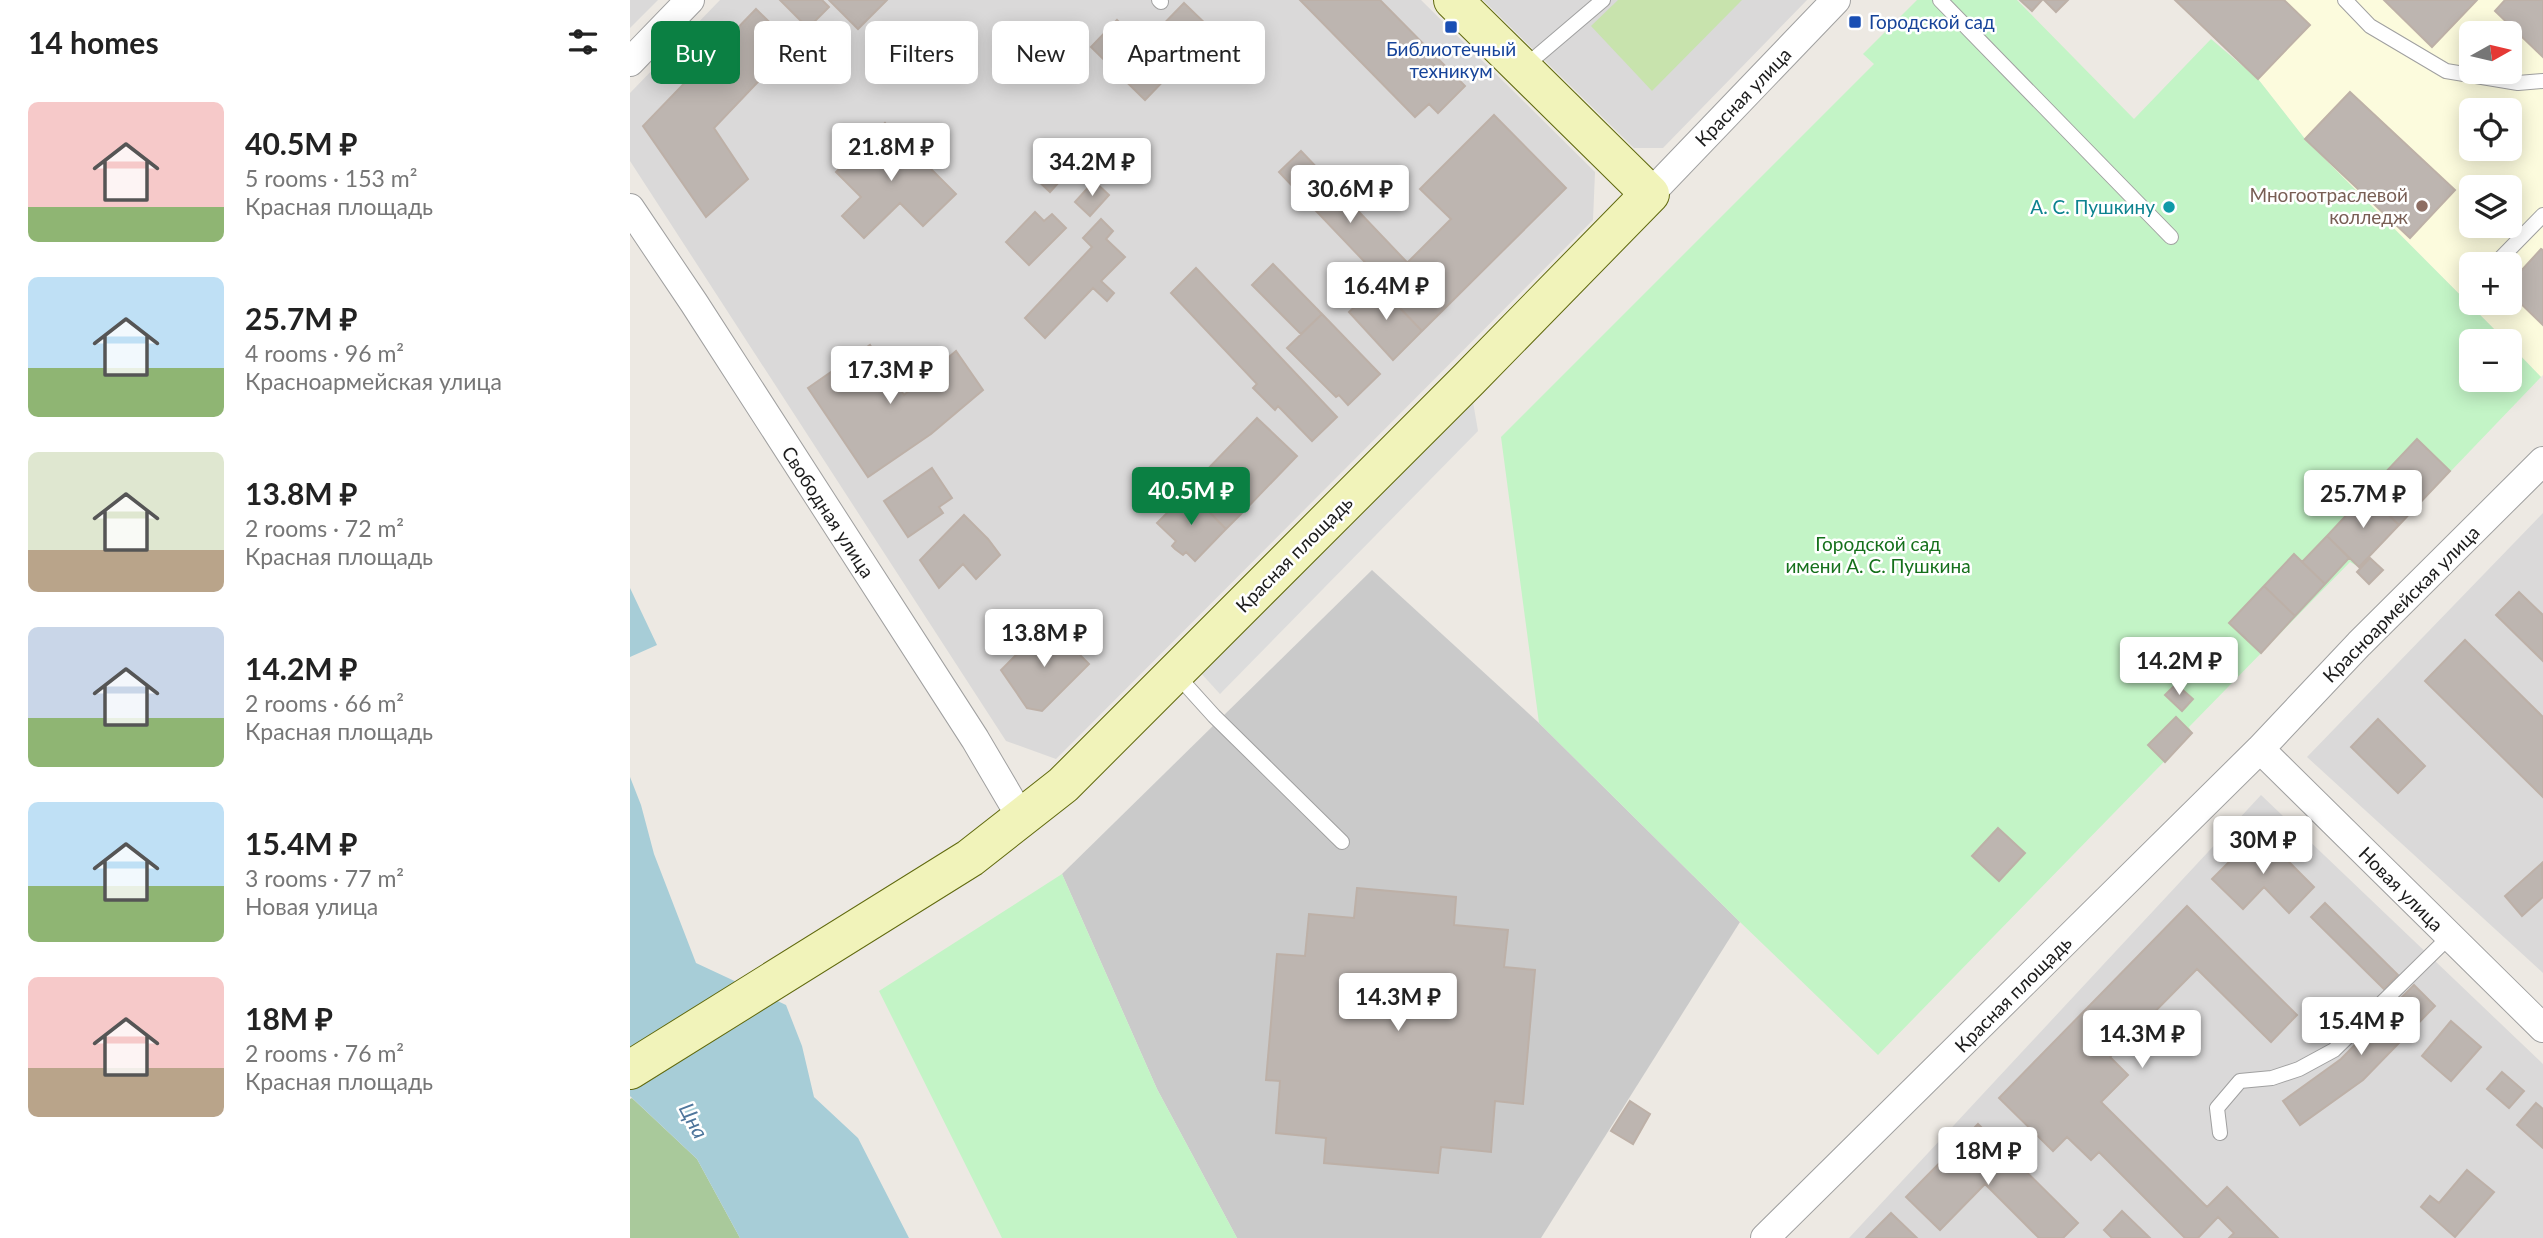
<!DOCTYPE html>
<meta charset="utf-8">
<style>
body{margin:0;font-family:Lato,sans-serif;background:#f2f2f2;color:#222;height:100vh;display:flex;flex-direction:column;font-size:26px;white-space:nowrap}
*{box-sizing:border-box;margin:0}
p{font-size:23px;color:#767676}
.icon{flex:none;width:38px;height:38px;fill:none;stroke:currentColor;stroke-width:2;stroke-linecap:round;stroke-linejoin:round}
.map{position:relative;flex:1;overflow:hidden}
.side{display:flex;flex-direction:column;background:#fff;width:630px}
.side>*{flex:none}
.top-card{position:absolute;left:21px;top:21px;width:665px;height:63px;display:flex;gap:14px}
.needle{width:46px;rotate:82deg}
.buttons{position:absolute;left:1829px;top:21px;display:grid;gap:14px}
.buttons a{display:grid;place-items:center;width:63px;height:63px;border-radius:10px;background:#fff;box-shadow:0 4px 18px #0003;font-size:35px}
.price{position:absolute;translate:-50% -60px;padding:0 16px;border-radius:7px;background:#fff;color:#222;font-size:23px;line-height:46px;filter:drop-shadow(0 2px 4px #0008)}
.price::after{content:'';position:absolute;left:50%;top:42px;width:21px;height:16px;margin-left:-10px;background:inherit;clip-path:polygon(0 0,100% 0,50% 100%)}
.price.selected{background:#0b8043;color:#fff}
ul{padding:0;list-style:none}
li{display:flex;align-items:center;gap:21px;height:175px;padding:0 28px}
li span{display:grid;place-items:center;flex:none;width:196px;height:140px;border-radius:10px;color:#555}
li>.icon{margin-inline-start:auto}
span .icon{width:84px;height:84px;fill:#fffc;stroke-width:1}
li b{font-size:30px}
h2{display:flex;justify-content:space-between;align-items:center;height:84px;padding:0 28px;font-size:30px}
.pill{padding:0 24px;border-radius:10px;background:#fff;box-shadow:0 4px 18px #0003;font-size:24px;line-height:63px}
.pill.selected{background:#0b8043;color:#fff}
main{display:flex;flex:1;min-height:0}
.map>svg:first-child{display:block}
</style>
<main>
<section class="side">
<h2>14 homes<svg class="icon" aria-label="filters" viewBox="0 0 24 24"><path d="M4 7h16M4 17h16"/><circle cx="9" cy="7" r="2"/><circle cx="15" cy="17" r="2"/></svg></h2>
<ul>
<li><span style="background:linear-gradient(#f6c9c9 75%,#8fb573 0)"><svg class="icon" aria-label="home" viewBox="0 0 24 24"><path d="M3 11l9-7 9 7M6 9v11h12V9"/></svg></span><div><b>40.5M ₽</b><p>5 rooms · 153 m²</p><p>Красная площадь</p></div></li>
<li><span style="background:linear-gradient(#bfe0f5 65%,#8fb573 0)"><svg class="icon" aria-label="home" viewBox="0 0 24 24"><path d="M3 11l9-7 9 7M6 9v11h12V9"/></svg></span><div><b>25.7M ₽</b><p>4 rooms · 96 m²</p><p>Красноармейская улица</p></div></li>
<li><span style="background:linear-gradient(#dfe7d0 70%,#b9a48a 0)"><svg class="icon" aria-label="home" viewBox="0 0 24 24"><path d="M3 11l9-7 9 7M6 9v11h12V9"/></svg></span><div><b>13.8M ₽</b><p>2 rooms · 72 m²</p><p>Красная площадь</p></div></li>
<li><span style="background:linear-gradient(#c9d6e8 65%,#8fb573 0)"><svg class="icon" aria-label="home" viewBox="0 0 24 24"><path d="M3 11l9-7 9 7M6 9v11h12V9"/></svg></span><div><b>14.2M ₽</b><p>2 rooms · 66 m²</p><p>Красная площадь</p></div></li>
<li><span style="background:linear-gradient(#bfe0f5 60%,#8fb573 0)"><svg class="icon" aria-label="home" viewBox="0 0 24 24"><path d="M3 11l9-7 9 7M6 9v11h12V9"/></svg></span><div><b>15.4M ₽</b><p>3 rooms · 77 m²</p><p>Новая улица</p></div></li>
<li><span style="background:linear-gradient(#f6c9c9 65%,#b9a48a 0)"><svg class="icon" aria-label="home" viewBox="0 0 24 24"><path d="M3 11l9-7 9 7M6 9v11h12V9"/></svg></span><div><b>18M ₽</b><p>2 rooms · 76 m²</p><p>Красная площадь</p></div></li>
</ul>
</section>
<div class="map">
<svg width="1913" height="1238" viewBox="0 0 1913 1238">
<rect width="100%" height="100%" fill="#ede9e3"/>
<path fill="#dad9d9" d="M0,0h28l-28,28z
M90,0h701l174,172 -2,48 -537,539 -50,-18 -376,-580v-68z
M853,0h324l-144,148h-29z
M1913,513v460l-236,-216z
M1631,795l282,269v174h-694z"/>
<path fill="#fcfbdd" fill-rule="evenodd" d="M1545,0h368v375l-2,2 -31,-32v-4h-4l-201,-202 -47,-60zM1841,33h39v39h-39zM1841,110h39v39h-39zM1841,187h39v39h-39zM1841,264h39v39h-39z"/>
<path fill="#cacaca" d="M742,570l167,153 201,199 -199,316h-304l-80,-149 -95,-215z"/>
<path fill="#c8e3ad" d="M988,0h124l-90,91 -61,-65z"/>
<path fill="#a9c99b" d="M2,1098l65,61 43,79h-110v-139z"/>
<path fill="#c3f4c6" d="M1287,0h100l117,119 77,-80 47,40 47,60 201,202h-35v39h39v-35l31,32 -182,190 -9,-5 -161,165 3,6 -314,322 -138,-133 -201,-199 -38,-286 373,-373 -11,-10z
M432,874l95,215 80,149h-235l-123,-247z"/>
<path fill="#dcdcdc" d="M839,379l9,52 -258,263 -32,-35z"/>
<path fill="#a7cdd7" d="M0,588l27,57 -27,12z
M0,777l11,28 13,49 42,109 90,42 16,41 12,51 44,41 51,100h-169l-43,-79 -67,-63z"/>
<path fill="#bdb5b0" stroke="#bdb0a7" stroke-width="2" d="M150,0h42l7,7 -21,21z
M199,0h58l-29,29z
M670,0h80l85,86 -27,27 -9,-9 -14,13z
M1390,0h22l-10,11z
M1414,0h24l-12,12z
M1545,0h109l26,25 -52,54z
M1754,0h93l-45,47z
M1875,0h38v57l-48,-46z
M554,3l29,28 -33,34 -29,-28z
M126,9l37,36 -79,83 34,51 -42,38 -63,-91z
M487,20l54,53 -26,27 -54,-53z
M1720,92l105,98 -45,48 -105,-99z
M864,115l72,73 -144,143 -26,-27 26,-26 -15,-15 44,-44 -31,-30z
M255,123l71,71 -33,32 -23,-23 -36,35 -22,-22 19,-19 -25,-25z
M671,151l121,127 -22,21 -121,-127z
M425,156l15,14 -20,22 -15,-14z
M464,181l15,14 -19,21 -15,-14z
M405,212l9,9 8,-7 14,14 -37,37 -23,-23z
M471,219l12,12 -7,8 19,18 -24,24 13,12 -7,8 -14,-13 -48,50 -20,-20 67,-71 -9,-9z
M1911,249l2,1v75l-33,-32v-10z
M643,264l49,50 -21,20 -49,-49z
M566,268l141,149 -25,24 -34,-35 -3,4 -22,-22 4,-4 -86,-91z
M748,285l44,46 -29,29 -44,-48z
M692,314l58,60 -32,31 -9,-10 -3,2 -49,-49z
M240,345l34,50 52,-44 27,39 -52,44 -63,43 -60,-89z
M627,418l40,38 -54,56 -40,-38z
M1787,439l33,32 -51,54 -33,-32z
M302,468l20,30 -13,9 4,6 -35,24 -24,-36z
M580,480l33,32 -17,17 -33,-33z
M559,491l37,38 -31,32 -9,-9 -3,3 -8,-6 -3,-3 4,-5 -19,-18z
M1736,494l33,31 -40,42 -32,-31z
M334,515l24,24 12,16 -24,24 -13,-15 -24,24 -19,-28z
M1697,536l22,22 -24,26 -23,-22z
M1664,554l31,30 -30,32 -31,-30z
M1740,558l13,12 -14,14 -12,-12z
M1634,586l31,30 -34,37 -32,-30z
M1889,592l24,23v46l-47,-46z
M418,623l41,41 -47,47 -15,-3 -26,-38z
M1835,640l78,77v80l-118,-116z
M1546,684l17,15 -11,12 -17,-16z
M1546,717l16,16 -27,29 -17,-17z
M1748,719l47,47 -27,27 -47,-46z
M1368,828l27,25 -26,28 -27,-25z
M1629,832l55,55 -25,26 -25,-26 -21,22 -31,-30z
M1912,863l1,34 -21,19 -17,-20z
M727,888l99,9 -2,28 54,5 -4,37 31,3 -12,134 -28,-3 -4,51 -50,-5 -3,26 -114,-10 2,-25 -50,-5 4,-52 -14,-1 11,-126 28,2 4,-42 45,4z
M1695,903l73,72 -14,14 -73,-72z
M1557,906l110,109 -26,27 -74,-73 -87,88 18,18 -27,27 106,105 20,-20 51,51h-49l5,-5 -16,-16 -20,21h-13l-86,-86 -8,8 -24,-23 -14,14 -54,-53z
M1784,985l21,21 -72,74 -63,45 -17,-24 58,-42z
M1821,1021l30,26 -30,34 -29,-25z
M1872,1072l22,19 -15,17 -22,-19z
M1000,1101l20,13 -17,30 -22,-13z
M1906,1103l7,6v39l-26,-23z
M1348,1124l100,99 -15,15h-24l-54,-54 -45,46 -34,-33z
M1837,1170l27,22 -39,45 -34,-30 9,-11 9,7z
M1492,1211l28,27h-38l-8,-8z
M1261,1213l26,25h-51z"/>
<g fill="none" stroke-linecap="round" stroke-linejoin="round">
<defs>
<path id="service" d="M529,0l2,2
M1310,0l231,237
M1715,0l25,26 76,45 72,12 25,-2
M893,68l80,-68
M1866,263l47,-48
M546,674l38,42 128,126
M1590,1133l-3,-25 23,-27 32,-3 27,-9 35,-19 115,-113"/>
<path id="minor" d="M0,62l60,-62
M1020,194l186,-194
M0,208l64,95 281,436 47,80
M1630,749l283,279
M1135,1238l495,-489 99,-105 184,-183"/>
<path id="secondary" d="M0,1070l340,-212 93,-73 406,-406 181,-185 -197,-194"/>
</defs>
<use href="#service" stroke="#a0a0a0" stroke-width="16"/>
<use href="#minor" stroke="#a0a0a0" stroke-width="30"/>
<use href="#secondary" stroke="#60690e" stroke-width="40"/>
<use href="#service" stroke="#fff" stroke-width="14"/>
<use href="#minor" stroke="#fff" stroke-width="28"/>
<use href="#secondary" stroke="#f1f3ba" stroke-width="38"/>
</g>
<g fill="#1a4fb4" stroke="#fff" stroke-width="2.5">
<rect x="1218" y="15" width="14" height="14" rx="3.5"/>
<rect x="814" y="20" width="14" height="14" rx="3.5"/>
</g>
<circle fill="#8d6e63" stroke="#fff" stroke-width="2.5" cx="1792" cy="206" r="7"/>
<circle fill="#0f9aa8" stroke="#fff" stroke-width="2.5" cx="1539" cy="207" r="7"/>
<g text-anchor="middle" stroke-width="5" stroke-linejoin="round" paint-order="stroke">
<g font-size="19" fill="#164399" stroke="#fff" text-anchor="start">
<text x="1239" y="29">Городской сад</text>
<text x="821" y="56" text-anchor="middle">Библиотечный<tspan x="821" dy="22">техникум</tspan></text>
</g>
<g font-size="19" fill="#1c1c1c" stroke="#fff">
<text transform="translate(1113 97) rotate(-46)" y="7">Красная улица</text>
<text transform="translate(198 512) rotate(57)" y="7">Свободная улица</text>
<text transform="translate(664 554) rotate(-45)" y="7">Красная площадь</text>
<text transform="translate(1771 604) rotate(-45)" y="7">Красноармейская улица</text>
<text transform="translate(1771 889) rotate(45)" y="7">Новая улица</text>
<text transform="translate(1383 994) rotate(-45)" y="7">Красная площадь</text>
</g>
<g font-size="19" fill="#785e54" stroke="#fff" text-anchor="end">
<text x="1778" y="202">Многоотраслевой<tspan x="1778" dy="22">колледж</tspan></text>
</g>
<g font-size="19" fill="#0d838f" stroke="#fff" text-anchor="end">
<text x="1525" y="214">А. С. Пушкину</text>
</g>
<g font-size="19" fill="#15701b" stroke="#fff">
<text x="1248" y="551">Городской сад<tspan x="1248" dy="22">имени А. С. Пушкина</tspan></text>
</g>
<g font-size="21" font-style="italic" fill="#4f769c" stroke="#fff">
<text transform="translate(63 1121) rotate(62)" y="7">Цна</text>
</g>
</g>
</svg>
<div class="buttons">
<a><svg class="needle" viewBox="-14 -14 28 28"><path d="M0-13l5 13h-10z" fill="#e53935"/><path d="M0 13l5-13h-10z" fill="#767676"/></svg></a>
<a><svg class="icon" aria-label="locate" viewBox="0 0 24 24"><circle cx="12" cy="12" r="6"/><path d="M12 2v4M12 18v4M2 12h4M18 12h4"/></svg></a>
<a><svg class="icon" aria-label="layers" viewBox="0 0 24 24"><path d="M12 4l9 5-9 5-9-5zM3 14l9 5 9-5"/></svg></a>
<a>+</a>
<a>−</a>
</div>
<b class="price" style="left:261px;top:183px">21.8M ₽</b>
<b class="price" style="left:462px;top:198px">34.2M ₽</b>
<b class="price" style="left:720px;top:225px">30.6M ₽</b>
<b class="price" style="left:756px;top:322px">16.4M ₽</b>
<b class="price" style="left:260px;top:406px">17.3M ₽</b>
<b class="price selected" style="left:561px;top:527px">40.5M ₽</b>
<b class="price" style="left:1733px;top:530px">25.7M ₽</b>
<b class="price" style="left:414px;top:669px">13.8M ₽</b>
<b class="price" style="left:1549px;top:697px">14.2M ₽</b>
<b class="price" style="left:1633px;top:876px">30M ₽</b>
<b class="price" style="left:768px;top:1033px">14.3M ₽</b>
<b class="price" style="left:1731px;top:1057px">15.4M ₽</b>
<b class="price" style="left:1512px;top:1070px">14.3M ₽</b>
<b class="price" style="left:1358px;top:1187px">18M ₽</b>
<div class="top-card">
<a class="pill selected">Buy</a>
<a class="pill">Rent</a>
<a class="pill">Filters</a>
<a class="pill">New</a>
<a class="pill">Apartment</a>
</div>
</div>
</main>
